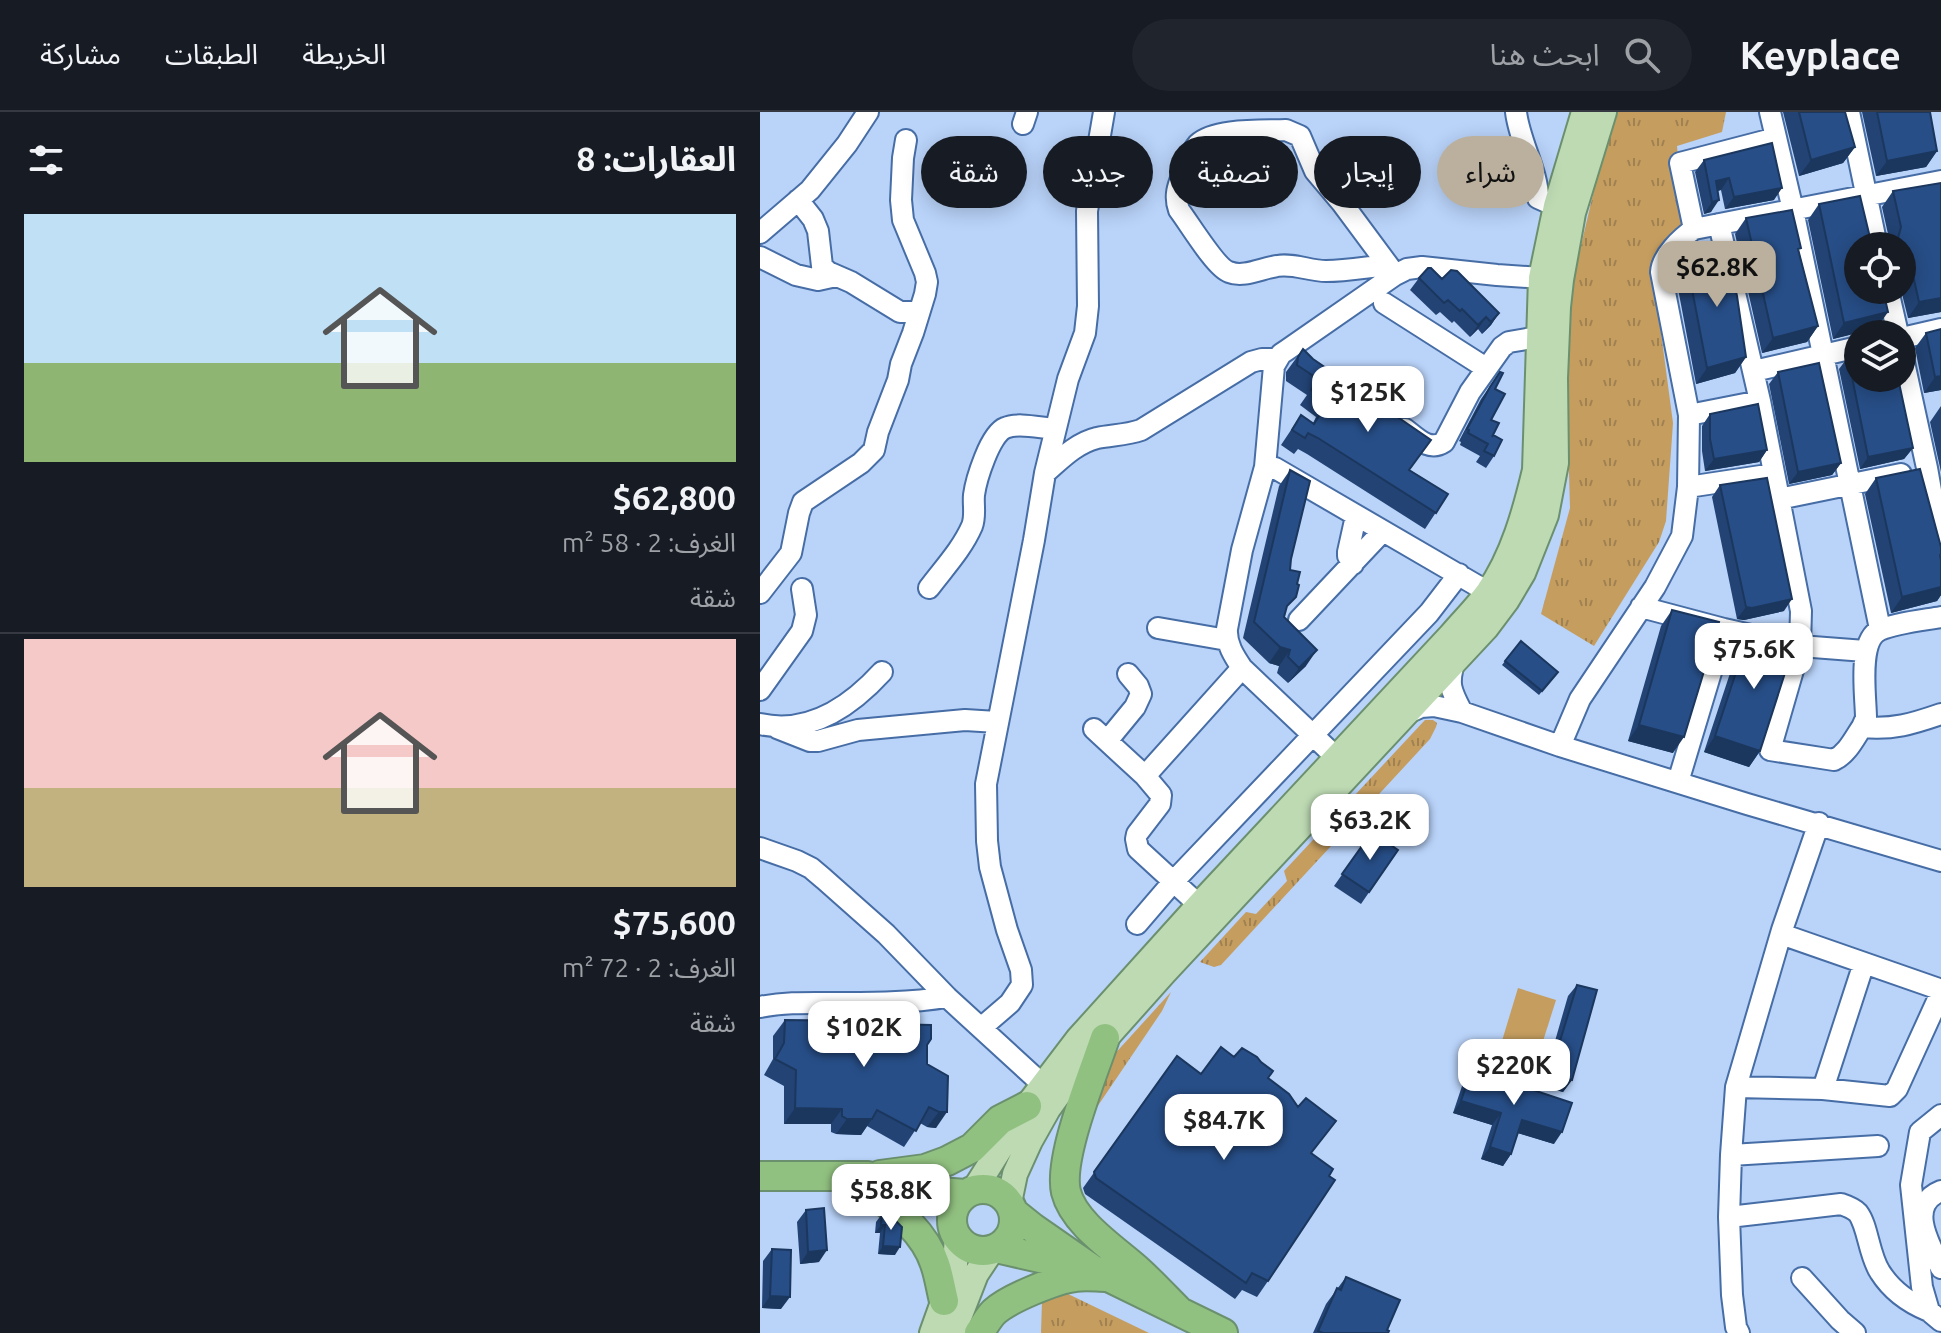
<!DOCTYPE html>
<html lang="ar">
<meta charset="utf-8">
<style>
body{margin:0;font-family:Ubuntu,"Noto Sans Arabic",sans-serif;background:#20242c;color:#f1f3f6;direction:rtl;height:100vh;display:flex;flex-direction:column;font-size:30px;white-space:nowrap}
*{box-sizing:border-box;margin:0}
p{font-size:26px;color:#9ea1a6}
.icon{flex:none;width:44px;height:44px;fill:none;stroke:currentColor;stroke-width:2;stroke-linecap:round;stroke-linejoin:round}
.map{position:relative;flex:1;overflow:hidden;direction:ltr}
.drawer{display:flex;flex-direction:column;background:#171b24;width:760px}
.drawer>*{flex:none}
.banner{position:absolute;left:24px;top:24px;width:760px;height:72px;direction:rtl;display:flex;gap:16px}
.controls{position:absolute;left:1084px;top:120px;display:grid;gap:16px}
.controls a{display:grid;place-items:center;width:72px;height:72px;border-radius:50%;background:#171b24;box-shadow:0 4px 20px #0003;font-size:40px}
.price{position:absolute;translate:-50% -68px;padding:0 18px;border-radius:16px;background:#fff;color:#222;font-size:26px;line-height:52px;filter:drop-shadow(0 2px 4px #0008)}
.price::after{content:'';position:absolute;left:50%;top:48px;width:24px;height:18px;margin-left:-12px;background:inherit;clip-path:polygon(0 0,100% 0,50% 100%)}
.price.selected{background:#bbb09d;color:#111}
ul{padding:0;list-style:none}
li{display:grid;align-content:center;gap:16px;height:424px;padding:0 24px}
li+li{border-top:2px solid #363941}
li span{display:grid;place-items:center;height:248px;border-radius:0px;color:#555}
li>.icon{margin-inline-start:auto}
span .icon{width:144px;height:144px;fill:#fffc;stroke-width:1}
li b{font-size:34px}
h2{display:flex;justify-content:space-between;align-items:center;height:96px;padding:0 24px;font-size:34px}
.pill{padding:0 28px;border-radius:36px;background:#171b24;box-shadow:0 4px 20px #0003;font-size:28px;line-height:72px}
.pill.selected{background:#bbb09d;color:#111}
header{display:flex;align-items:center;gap:48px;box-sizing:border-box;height:112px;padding:0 40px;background:#171b24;border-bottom:2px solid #363941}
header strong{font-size:38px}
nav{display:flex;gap:44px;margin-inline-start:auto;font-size:28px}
.search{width:560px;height:72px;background:#20242c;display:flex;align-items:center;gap:20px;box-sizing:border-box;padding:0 28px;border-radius:44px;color:#9ea1a6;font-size:30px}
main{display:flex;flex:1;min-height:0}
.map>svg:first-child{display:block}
</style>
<header>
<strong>Keyplace</strong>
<div class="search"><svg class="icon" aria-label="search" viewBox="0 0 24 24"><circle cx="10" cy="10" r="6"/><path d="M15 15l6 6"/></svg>ابحث هنا</div>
<nav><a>الخريطة</a><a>الطبقات</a><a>مشاركة</a></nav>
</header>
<main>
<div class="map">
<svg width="1181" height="1221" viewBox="0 0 1181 1221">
<defs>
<pattern id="grass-tufts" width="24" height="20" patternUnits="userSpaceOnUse" patternTransform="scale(2)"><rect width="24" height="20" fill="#c59d5f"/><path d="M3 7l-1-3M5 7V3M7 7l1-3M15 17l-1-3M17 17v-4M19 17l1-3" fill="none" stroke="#a08151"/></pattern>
</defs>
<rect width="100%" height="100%" fill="#b9d3f9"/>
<path fill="url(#grass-tufts)" d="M858,0h108l-4,20 -45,14 7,78 -32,41 21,158 -7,98 -7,21 -65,104 -53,-32 29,-106 -3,-104 2,-107 33,-141z
M665,608h8l4,3 -1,4 -6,12 -209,226 -7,2 -14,-5 46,-50 10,2 31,-33 -3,-10z
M411,880l-9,19 -69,102 18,-55z
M306,1181l83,40h-108l1,-32z"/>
<path fill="#c59d5f" d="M758,876l38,12 -24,76 -37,-12z"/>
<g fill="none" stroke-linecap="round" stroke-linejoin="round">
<defs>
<path id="minor" d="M756,0c3,28 22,60 22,86l18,8
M1010,0l23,98 87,419
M1089,0l28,134
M263,12l4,-12
M38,88l15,19 5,12 4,35 6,6 23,10 49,30h19
M959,112l41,177 41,210 -1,35 -30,104 64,10c13,-6 20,-21 28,-33
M934,117l-14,-66 96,-25
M0,121l50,-43 37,-46 21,-32
M0,145l36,18 22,5 18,-4
M628,153c-21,2 -41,6 -62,6 -17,0 -32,-8 -49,-5 -15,2 -33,12 -48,6 -13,-4 -40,-49 -50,-62 -5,-14 -1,-24 4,-37 4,-10 8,-21 15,-29 17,-16 65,-13 88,-14l14,6 15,35 27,32 46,62 7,10
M1128,178l10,44
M624,191l102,65
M1142,226l39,-9
M1142,241l25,115 14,79
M994,259l104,-24
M929,303l71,-14
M645,317c12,9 24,23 39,13l26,-50 32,-45 7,-5 29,-5
M505,355l10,1 213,124
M285,361c15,-13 31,-30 52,-35 15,-3 30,-3 44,-8l110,-68 11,-3h16
M928,375l86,-13
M1019,387l122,-25
M593,452l-5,-8v-4l8,-36
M169,476c15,-20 33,-39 43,-62 4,-10 1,-21 2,-31 2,-15 16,-61 31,-67 13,-6 35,0 50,1
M0,481l31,-40 8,-40 4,-11 58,-39 13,-13 4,-18 20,-52 3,-16 12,-31 12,-39 2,-12 -2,-9 -22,-53 -2,-20 2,-42 3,-18
M881,495l83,22 76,17 65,5
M1181,505c-17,3 -46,6 -61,13 -23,10 -14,67 -14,88l-4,9c31,3 50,-3 79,-13
M539,508l84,-89
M398,516l69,12
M695,548c-8,24 -4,31 7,52
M0,578l42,-59 4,-16 -4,-26
M645,602l16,-7 13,-1 28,6 98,34 187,58 194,57
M0,612c49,11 90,-17 122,-52
M17,616l33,13h8l40,-11 107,-10 32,2
M334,617l51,47 16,19 -1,9 -23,30 -1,5 2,10 61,56
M347,629l28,-34 6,-13 -3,-8 -10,-12
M800,634l20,-47 75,-112 27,-51 6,-49 1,-72 -28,-143c1,-16 20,-34 33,-43l247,-48
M577,646l-95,-90c-8,-12 -16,-24 -15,-39l15,-79 23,-83 9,-101 7,-12 6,-4 108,-75 12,-6 15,-2 75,8 44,3
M385,664l97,-108
M918,670l46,-153
M0,736l37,13 14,7 13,11 62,55 61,63 95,87
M377,812l36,-42 256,-269 30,-39
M0,895c25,-5 50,-4 75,-4 37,0 75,0 112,-6
M221,916l29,-25 12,-18 -1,-15 -14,-40 -17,-63 -3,-26 -1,-57 48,-244 11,-67 23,-94 17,-46 3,-27 -1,-95 17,-99
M976,975l87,2 67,7 7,-7 42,-92v-5l-3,-4 -155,-54
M1063,977l41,-126
M1181,1003l-21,17 -9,53 11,102 7,24 12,10
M971,1043l147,-9
M1181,1079c-35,14 -12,53 0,77
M969,1105l112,-13c6,2 12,4 17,9 10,13 11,43 22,59 12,19 29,31 49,39
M1042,1166l38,42 15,13
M979,1221l-3,-6 -4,-32 -3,-78 2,-62 5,-68 46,-157 37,-107"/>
<path id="major" d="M214,1078l53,-84 51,-67 121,-134 252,-270c12,-14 26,-28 37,-43 25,-36 37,-80 47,-122l6,-192 15,-72 28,-94
M249,1091l6,-29 15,-33 18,-32 24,-33 92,-103 322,-345 21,-28 16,-27 23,-58 10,-52 -1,-85 3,-71 3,-27 12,-67 31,-101
M172,1221l19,-53 4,-16 2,-27
M193,1221l23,-59 16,-24"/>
<path id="highway" d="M345,926c-12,36 -47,120 -39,154 8,32 50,58 74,80 13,12 26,26 39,39
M120,1063l45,-6 22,-8 25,-13 28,-28 27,-14
M0,1064h108l47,14 50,4
M95,1065c28,24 68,49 80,87 4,11 6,25 9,37
M192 1108a31 31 0 1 1 62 0a31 31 0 1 1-62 0Z
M253,1100l20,16 59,41 131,64
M236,1136l79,18
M219,1221c5,-7 9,-15 15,-21 14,-13 62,-33 81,-35 11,-2 22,0 32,0"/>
</defs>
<use href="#minor" stroke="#466da5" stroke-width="24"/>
<use href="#major" stroke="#6b906e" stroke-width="28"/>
<use href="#highway" stroke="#6b906e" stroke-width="32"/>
<use href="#minor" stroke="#fff" stroke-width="20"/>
<use href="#major" stroke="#bddab3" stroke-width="24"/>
<use href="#highway" stroke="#91c180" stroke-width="28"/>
</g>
<path fill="#224374" d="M1023,0h62l10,35 -12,16 -44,13z
M1102,0h68l7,39 -11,16 -50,9z
M944,48l70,40 -49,9 -4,-19 -3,1 -7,21 -7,2 -9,-42z
M1133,79l48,121 -33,6 -7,-28 1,-44h-13l1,-3 -8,-36z
M1059,92l58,124 -44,11 -25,-119z
M986,106l53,33 19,75 -11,16 -45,11 -27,-119z
M927,151l59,94 -11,16 -39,11 -20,-106z
M659,166l23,1 57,34 -8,12 -9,9 -4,-5 -8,8 -16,-16 -2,2 -12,-11 -4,3 -26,-25z
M1166,221l15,57 -17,3 -9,-45z
M543,237l107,121 38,24 -23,35 -118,-75 -9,-5 -4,5 -13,-9 20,-30 12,8 3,-6 -16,-12 7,-10 -21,-14v-9z
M1088,245l65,91 -9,11 -44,10 -21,-100z
M740,260l-5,17 -4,31 3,36 -8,12 -10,-6 4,-6 -20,-11 1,-3 -2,-1 22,-42z
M1018,260l63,91 -9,12 -43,9 -20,-100z
M1181,294v66l-11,-50z
M950,302l57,36 -8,12 -54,9 -3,-20v-25z
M530,358l1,89 -7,58 22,49 -18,17 -11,-10 2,-7 -10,-3 -26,-25 36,-152z
M1116,366l64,79 1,38 -4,6 -46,12 -26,-119z
M960,373l64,126 -40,9 -7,-1 -25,-122z
M912,498l1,143 -45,-12 33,-115z
M990,518l29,41 -19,80 -11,16 -45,-15 35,-106z
M761,529l37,31 -19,23 -37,-30z
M612,720l26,18 -37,54 -27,-18z
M817,873l-5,95 -9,12 -21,-6 26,-90z
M25,908l142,25v19l21,12 -12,52 -9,-1 -7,-4 -16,24 -37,-21 -6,9 -25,-1 -5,-2v-8h-47v-38l-20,-11 9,-16v-23z
M417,944l24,18 33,-17 34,21 44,76 -44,127 -11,16 -15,-7 -7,9 -150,-105 -2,-6z
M711,959l36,11 2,-2 24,10 21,54 -36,-11 -7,21 -8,12 -22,-7 11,-34 -39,-12 10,-30z
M46,1098l13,52 -19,2 -3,-42z
M122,1102l13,41 -17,-1 2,-21h-5l1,-11z
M12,1137l9,60 -19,-1 1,-47z
M586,1165l41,53 1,3h-75l13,-29z"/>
<path fill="#1b375e" d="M1095,35l-12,16 -44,13 12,-16z
M1177,39l-11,16 -50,9 11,-15z
M969,66l-8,12 -11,2 6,-11z
M1022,76l-8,12 -49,9 9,-12z
M959,88l-8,12 -7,2 8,-12z
M1181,186v14l-33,6 11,-16z
M1128,200l-11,16 -44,11 11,-16z
M739,201l-8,12 -9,9 9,-12z
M726,205l-8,12 -8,8 8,-12z
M1058,214l-11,16 -45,11 11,-15z
M986,245l-11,16 -39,11 11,-16z
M1181,264v14l-17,3 11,-16z
M1153,336l-9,11 -44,10 8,-12z
M1007,338l-8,12 -54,9 9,-12z
M1081,351l-9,12 -43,9 9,-12z
M1181,475v8l-4,6 -46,12 11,-16z
M1032,487l-8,12 -40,9 -7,-1 9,-12z
M520,535l10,3 -11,16 -10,-3z
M557,538l-11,16 -18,17 11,-15z
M879,613l45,12 -11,16 -45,-12z
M955,624l45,15 -11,16 -45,-15z
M790,962l22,6 -9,12 -21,-6z
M701,989l40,12 -9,12 -39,-12z
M35,996l47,1 -11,15h-47z
M179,1000h8l-11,16 -9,-1z
M87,1007h25l-11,16 -25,-1z
M762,1008l40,12 -8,12 -40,-12z
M730,1035l21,7 -8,12 -22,-7z
M121,1113h4l-5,8h-5z
M123,1134l17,1 -5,8 -17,-1z
M67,1138l-8,12 -19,2 8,-12z
M10,1184l20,1 -9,12 -19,-1z"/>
<path fill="#274e87" stroke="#1b375e" stroke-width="2" d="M1039,0h46l10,35 -44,13z
M1117,0h53l7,39 -50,10z
M1012,31l10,45 -48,9 -5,-19 -13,3 3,19 -7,2 -8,-42z
M1181,71v115l-22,4 -7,-31 -4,-6 -6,-3v-16h-3l-1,-8 3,-11 -8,-36z
M1100,84l12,50h-14v44h25l5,22 -44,11 -25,-119z
M1032,98l9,38 -3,1 20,77 -45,12 -27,-120z
M966,137l11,47 9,61 -39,11 -20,-105z
M668,156h3l11,11 9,-9 6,1 42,42 -8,9 -5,-5 -8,8 -16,-16 -2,2 -12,-11 -4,3 -25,-25z
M1181,217v47l-6,1 -9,-44z
M543,237l10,10 118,81 -22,30 39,24 -12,19 -118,-75 -10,-5 -3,5 -13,-8 9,-15 13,9 14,-23 -17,-11 7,-11 -21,-14 1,-8z
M1098,242v24h40l15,70 -45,9 -20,-100z
M1059,251l22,100 -43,9 -20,-100z
M740,260l3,1 -8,16 10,5 -14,26 8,3 -7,14 1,-2 9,5 -8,16 -10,-5 4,-7 -20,-11 1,-3 -2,-1 23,-42z
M998,292l9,46 -53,9 -4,-20v-25z
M1160,357l21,78v7l-1,1 1,5v27l-39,10 -26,-119z
M530,358l20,11 -19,78 -1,11 10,2 -3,12 2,1 -3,12 -9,9 -3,11 33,33 -18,18 -11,-11 2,-7 -10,-3 -26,-25z
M1007,366l25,121 -40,9 -6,-1 -26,-122z
M912,498l47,12 -35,115 -45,-12z
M990,518l40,9 -11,32 6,2 -25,78 -45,-15z
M761,529l37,31 -16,19 -37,-30z
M612,720l26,18 -29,42 -27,-18z
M817,873l20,5 -25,90 -22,-6z
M25,908l97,1 6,3 43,1v14l-4,6v19l21,12 -1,36h-8l-10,-5 -13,24 -39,-21 -5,9h-25l-5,-3v-7l-47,-1 1,-38 -21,-11 9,-16z
M461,935l13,10 8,-9 15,9 4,5 12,9 -5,7 21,16 9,13 8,-9 30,23 -25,32 22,16 -4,7 6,4 -67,101 -16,-8 -6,10 -150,-105 -2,-6 83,-116 24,18z
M711,959l37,11 1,-2 25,8 -1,2 39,13 -10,29 -40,-12 -11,34 -21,-7 11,-34 -40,-12z
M64,1096l3,42 -19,2 -2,-42z
M122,1102l8,1 12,12 -2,20 -17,-1 2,-21h-4z
M12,1137l19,1 -1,47 -20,-1z
M586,1165l54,23 -13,30 2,1 -1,2h-65l-5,-2 19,-43 4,2z"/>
</svg>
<div class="controls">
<a><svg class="icon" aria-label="locate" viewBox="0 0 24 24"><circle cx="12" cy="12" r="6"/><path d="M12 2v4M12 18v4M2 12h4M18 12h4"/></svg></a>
<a><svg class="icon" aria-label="layers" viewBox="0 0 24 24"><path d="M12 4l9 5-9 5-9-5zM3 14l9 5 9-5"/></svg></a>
</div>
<b class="price selected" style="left:957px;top:197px">$62.8K</b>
<b class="price" style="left:608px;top:322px">$125K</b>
<b class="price" style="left:994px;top:579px">$75.6K</b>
<b class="price" style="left:610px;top:750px">$63.2K</b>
<b class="price" style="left:104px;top:957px">$102K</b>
<b class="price" style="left:754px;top:995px">$220K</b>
<b class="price" style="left:464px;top:1050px">$84.7K</b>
<b class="price" style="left:131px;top:1120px">$58.8K</b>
<div class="banner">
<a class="pill selected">شراء</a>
<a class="pill">إيجار</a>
<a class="pill">تصفية</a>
<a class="pill">جديد</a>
<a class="pill">شقة</a>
</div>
</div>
<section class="drawer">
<h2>العقارات: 8<svg class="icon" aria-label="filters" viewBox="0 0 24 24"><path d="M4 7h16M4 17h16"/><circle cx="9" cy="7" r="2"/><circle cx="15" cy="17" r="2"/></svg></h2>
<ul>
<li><span style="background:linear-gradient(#bfe0f5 60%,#8fb573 0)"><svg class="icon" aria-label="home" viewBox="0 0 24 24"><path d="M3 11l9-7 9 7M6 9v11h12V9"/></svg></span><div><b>$62,800</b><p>الغرف: 2 · 58 m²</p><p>شقة</p></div></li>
<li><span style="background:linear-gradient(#f6c9c9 60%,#c2b280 0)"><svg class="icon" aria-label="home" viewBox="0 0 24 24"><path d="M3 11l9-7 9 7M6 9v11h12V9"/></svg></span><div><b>$75,600</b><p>الغرف: 2 · 72 m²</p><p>شقة</p></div></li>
</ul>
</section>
</main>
